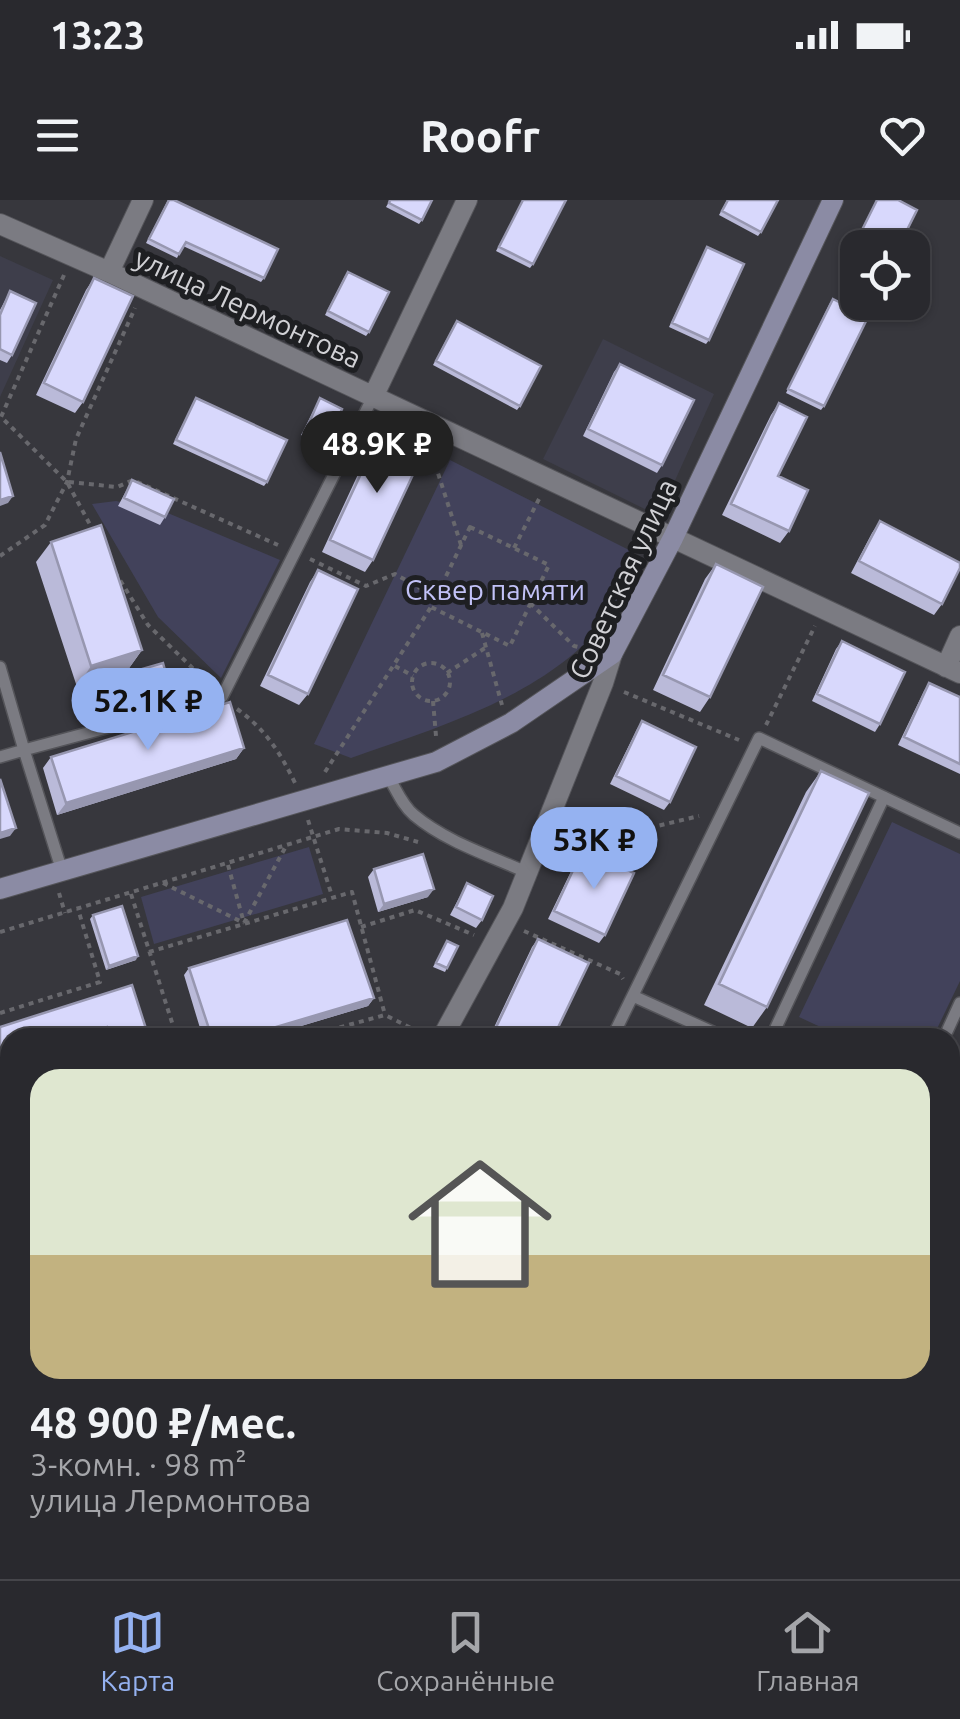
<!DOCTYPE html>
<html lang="ru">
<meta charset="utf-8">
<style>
body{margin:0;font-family:Ubuntu,sans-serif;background:#35353a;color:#f1f3f6;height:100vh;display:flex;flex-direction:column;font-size:38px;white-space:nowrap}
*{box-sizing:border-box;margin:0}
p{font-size:32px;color:#a5a6aa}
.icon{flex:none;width:55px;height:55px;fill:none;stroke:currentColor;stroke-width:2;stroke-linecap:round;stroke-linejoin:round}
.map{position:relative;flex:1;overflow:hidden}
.drawer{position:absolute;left:0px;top:828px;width:960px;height:552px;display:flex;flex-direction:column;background:#29292e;border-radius:30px 30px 0 0;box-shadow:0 2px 8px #0004,0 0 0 2px #45454a}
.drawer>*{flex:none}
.fabs{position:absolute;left:840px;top:30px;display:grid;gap:20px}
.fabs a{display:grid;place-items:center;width:90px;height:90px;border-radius:20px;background:#29292e;box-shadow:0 2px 8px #0004,0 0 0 2px #45454a;font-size:50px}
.price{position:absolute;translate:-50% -85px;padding:0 22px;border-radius:35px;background:#95b2f1;color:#111;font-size:32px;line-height:65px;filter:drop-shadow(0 2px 5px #0008)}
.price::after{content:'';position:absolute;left:50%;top:60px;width:30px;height:22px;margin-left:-15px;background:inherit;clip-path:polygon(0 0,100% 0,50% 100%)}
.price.selected{background:#222;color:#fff}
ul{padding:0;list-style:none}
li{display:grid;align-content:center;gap:20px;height:530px;padding:0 30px}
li+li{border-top:2px solid #45454a}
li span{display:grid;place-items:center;height:310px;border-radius:30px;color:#555}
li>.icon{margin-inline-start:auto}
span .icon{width:180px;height:180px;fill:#fffc;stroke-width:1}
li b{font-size:42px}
.status{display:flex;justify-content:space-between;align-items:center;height:70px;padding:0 50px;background:#29292e;direction:ltr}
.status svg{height:28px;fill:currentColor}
header{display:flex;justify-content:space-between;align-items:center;height:130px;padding:0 30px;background:#29292e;font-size:45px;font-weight:600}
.dock{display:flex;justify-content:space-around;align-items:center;height:140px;border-top:2px solid #45454a;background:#29292e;font-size:28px;color:#a5a6aa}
.dock a{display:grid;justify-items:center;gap:5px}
.dock .selected{color:#95b2f1}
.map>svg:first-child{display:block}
</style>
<div class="status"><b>13:23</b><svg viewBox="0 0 49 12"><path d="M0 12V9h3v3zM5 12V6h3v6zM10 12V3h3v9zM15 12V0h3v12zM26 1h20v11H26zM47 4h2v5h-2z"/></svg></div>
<header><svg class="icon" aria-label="menu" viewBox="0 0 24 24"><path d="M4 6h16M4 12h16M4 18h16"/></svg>Roofr<svg class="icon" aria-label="heart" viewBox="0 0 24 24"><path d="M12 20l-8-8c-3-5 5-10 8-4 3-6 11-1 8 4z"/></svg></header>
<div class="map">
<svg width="960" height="1379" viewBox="0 0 960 1379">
<rect width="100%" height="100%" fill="#37373d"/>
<path fill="#3e3e4b" d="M0,56l53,24 -53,117z
M603,139l111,55 -55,122 -116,-57z"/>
<path fill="#42425b" d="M450,260l183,92c-5,22 -10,46 -24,64 -57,78 -170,111 -258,142l-37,-14z
M116,301l47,10 117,49 -59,118 -63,-61 -66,-113z
M892,622l68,32v127l-27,56h-91l-43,-20z
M309,647l14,47 -169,50 -13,-47z
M960,1241v138h-69l5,-9h54v-109z"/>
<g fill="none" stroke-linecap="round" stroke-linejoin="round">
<defs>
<path id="lane" d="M0,467l24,83 -24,7
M388,576c8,13 14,29 26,39 32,27 77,41 114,58
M62,671l-38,-121 198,-53 151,-300
M633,796l93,42
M612,838l147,-300 201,95
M771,838l113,-241
M944,838l16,-35
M0,1327l10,5
M89,1370l19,9
M38,1379l4,-9
M745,1379l5,-9"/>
<path id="street" d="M0,24l109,48 851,401
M109,72l34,-72
M373,197l94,-197
M946,467l14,-31
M442,838l71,-130 90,-225 9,-29
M950,1127l10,5
M0,1184l10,6
M950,1222l10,-21
M332,1370l18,9
M175,1379l4,-9
M873,1379l5,-9"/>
<path id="secondary" d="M0,689l436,-127 75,-39 101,-69 61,-116 160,-338"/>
</defs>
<use href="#lane" stroke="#545459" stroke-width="14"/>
<use href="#street" stroke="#545459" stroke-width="22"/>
<use href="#secondary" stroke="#545459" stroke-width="22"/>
<path stroke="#68686d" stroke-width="4" stroke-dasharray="5 5" stroke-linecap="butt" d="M64,75l-63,142 66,65 27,50
M429,245l32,100
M69,282l48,5 16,-7 145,65
M470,327l79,38 -39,81 -79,-39z
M514,348l25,-49
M0,356l45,-31 22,-43 9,-43 59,-131
M310,359l56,27 29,-12 41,23
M115,372l33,53 60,58
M530,403l44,43 9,2
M482,433l20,72
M412 482a19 19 0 1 1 38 0a19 19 0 1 1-38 0Z
M395,466l18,10
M447,473l38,-25
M624,492l115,48
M433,501l3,35
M237,509c28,20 43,43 58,74
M766,525l49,-99
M325,572l106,-165
M308,620l24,76
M557,660l17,-14 125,-30
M228,665l16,58
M163,683l81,40
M59,693l6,20
M131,694l46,144
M244,723l41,-75
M361,727l54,-17 59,25
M524,731l96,43 3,5
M0,732l339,-103 48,4 31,9
M149,752l203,-60 33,123
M0,813l100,-31 -22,-73
M301,838l84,-23 38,19
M950,950l10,3
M0,1034l10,26
M0,1139l10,-3"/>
<use href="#lane" stroke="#7b7b82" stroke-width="11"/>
<use href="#street" stroke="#7b7b82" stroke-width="20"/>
<use href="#secondary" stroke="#8b8ba4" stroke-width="20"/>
</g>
<path fill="#babad9" d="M168,0l96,78 -3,4 -78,-36 -6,12 -31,-15z
M390,0l32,20 -3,4 -33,-17z
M523,0l10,64 -3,4 -34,-17z
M727,0l34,32 -3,4 -39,-21z
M877,0l-19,48v33l-18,-9z
M707,47l2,93 -3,4 -37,-17z
M345,76l24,56 -3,4 -41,-21z
M94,78l-11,124 -8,11 -39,-18 50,-105z
M10,91l2,64 -5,8 -7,-3v-50z
M830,103l-6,103 -3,4 -35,-17z
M454,125l66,81 -3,4 -84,-45z
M620,164l42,101 -5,8 -74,-37 31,-64z
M196,198l71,84 -3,4 -91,-42z
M320,198l9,39 -6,8 -22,-10z
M779,203l-1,73 11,55 -9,12 -58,-28 49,-100z
M381,231l-8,129 -8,12 -43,-20 51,-110z
M132,280l33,37 -5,8 -42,-19z
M880,321l62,83 -8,11 -83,-42 21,-40z
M51,342l91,108 -15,21 -50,16 -41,-125z
M716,364l-6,133 -10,15 -47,-22 52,-111z
M318,370l-10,124 -9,11 -39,-19 50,-104z
M842,441l38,83 -5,8 -63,-31 24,-52z
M142,469l22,12 -20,5 -5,-13z
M929,483l31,14v77l-62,-29 26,-54z
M642,521l28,81 -6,8 -54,-26 27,-55z
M244,548l-8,11 -179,56 -14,-47 8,-11z
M821,571l-54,236 -15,21 -48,-23 102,-213z
M583,649l22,86 -6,8 -51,-24 30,-62z
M374,669l54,28 -50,15 -10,-35z
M467,683l15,37 -6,8 -26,-13z
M93,715l43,45 -30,10 -16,-51z
M538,739l15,99h-64l43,-91z
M447,741v27l-2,4 -12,-5z
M189,768l185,30 -6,8 -107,32h-58l-19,-63z
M132,785l17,53h-47l-1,-3 -91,3v164l-10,-31v-144z
M960,859v81l-10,-4v-54z
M960,1000v82l-10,-5v-62l2,1z
M592,1370h136l-4,9h-113z
M776,1370h61l-5,9h-60z"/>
<path fill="#9797b0" d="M13,296l-5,7 -8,3v-6z
M142,450l-15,21 -50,16 14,-21z
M167,477l-3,4 -20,5 3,-4z
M244,548l-8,11 -179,56 9,-12z
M16,628l-6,8 -10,3v-6z
M434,689l-6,8 -50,15 6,-8z
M138,756l-2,4 -30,10 3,-4z
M374,798l-6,8 -107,32h-22z
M107,827l-6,8 -8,3h-19z"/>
<path fill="#d8d8fc" stroke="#9797b0" stroke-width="2.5" d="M169,0h5l104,49 -14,29 -78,-36 -7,12 -30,-15z
M390,0h42l-10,20 -33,-17z
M523,0h43l-33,64 -34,-17z
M728,0h50l-17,32 -39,-21z
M877,0h21l19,10 -19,38h-40v27l-15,-7z
M707,47l37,17 -35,76 -37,-17z
M348,72l41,20 -20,40 -41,-21z
M94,78l39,18 -50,106 -39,-19z
M10,91l26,12 -24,52 -12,-6v-34z
M833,99l35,18 -44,89 -36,-17z
M457,121l84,45 -21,40 -84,-45z
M620,164l74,36 -32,65 -74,-36z
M196,198l91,42 -20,42 -91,-42z
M320,198l22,11 -13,28 -22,-10z
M779,203l28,14 -29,59 30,14 -19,41 -58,-27z
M381,231l43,20 -51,109 -43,-20z
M0,252l13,44 -13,4z
M132,280l42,19 -9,18 -41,-19z
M880,321l80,42v5l-18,36 -83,-43z
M101,325l41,125 -51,16 -40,-124z
M716,364l47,23 -53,110 -47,-22z
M318,370l40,19 -50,105 -40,-19z
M842,441l63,31 -25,52 -63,-30z
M163,463l4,14 -20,5 -5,-13z
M929,483l31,14v67l-56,-27z
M230,502l14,46 -178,55 -15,-46z
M642,521l54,26 -26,55 -54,-26z
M821,571l48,22 -102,214 -48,-23z
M0,579l16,49 -16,5z
M583,649l51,24 -29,62 -51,-24z
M423,654l11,35 -50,15 -10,-35z
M467,683l26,13 -11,24 -26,-13z
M122,706l16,50 -29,10 -16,-51z
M347,720l27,78 -135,40h-27l-23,-70z
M538,739l51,24 -36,75h-62z
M447,741l11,5 -11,22 -11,-5z
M132,785l17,53h-39l-3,-11 -33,11h-64v139l-10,-31v-119z
M960,871v42l-10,-5v-15z
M960,1003v68l-10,-5v-51l3,2z
M0,1219l10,11 -10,10z
M218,1370h17l17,9h-39z
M264,1370h61l17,9h-83z
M650,1370h78l-4,9h-55z
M781,1370h56l-5,9h-56z"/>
<g text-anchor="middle" stroke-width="10" stroke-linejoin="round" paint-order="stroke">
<g font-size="28" fill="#d1d1d5" stroke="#1e1f22">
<text transform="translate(248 108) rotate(25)" y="10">улица Лермонтова</text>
<text transform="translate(623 379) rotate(-65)" y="10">Советская улица</text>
</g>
<g font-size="28" fill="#c2c2f7" stroke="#1e1f22">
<text x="495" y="400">Сквер памяти</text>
</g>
</g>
</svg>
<div class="fabs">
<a><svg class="icon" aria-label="locate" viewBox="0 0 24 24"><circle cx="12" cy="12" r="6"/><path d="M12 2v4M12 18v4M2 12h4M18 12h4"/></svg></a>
</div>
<b class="price selected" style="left:377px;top:296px">48.9K ₽</b>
<b class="price" style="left:148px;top:553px">52.1K ₽</b>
<b class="price" style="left:594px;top:692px">53K ₽</b>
<section class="drawer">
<ul>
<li><span style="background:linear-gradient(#dfe7d0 60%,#c2b280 0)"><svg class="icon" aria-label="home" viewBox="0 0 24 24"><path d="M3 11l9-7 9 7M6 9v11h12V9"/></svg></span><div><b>48 900 ₽/мес.</b><p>3-комн. · 98 m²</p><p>улица Лермонтова</p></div></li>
</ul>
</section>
</div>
<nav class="dock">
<a class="selected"><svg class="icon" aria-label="map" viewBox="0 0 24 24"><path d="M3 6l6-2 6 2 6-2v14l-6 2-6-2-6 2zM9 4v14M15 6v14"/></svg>Карта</a>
<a><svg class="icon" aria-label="saved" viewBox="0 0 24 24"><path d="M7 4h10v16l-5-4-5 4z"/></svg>Сохранённые</a>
<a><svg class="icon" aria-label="home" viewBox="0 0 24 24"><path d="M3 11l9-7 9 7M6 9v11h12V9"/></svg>Главная</a>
</nav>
